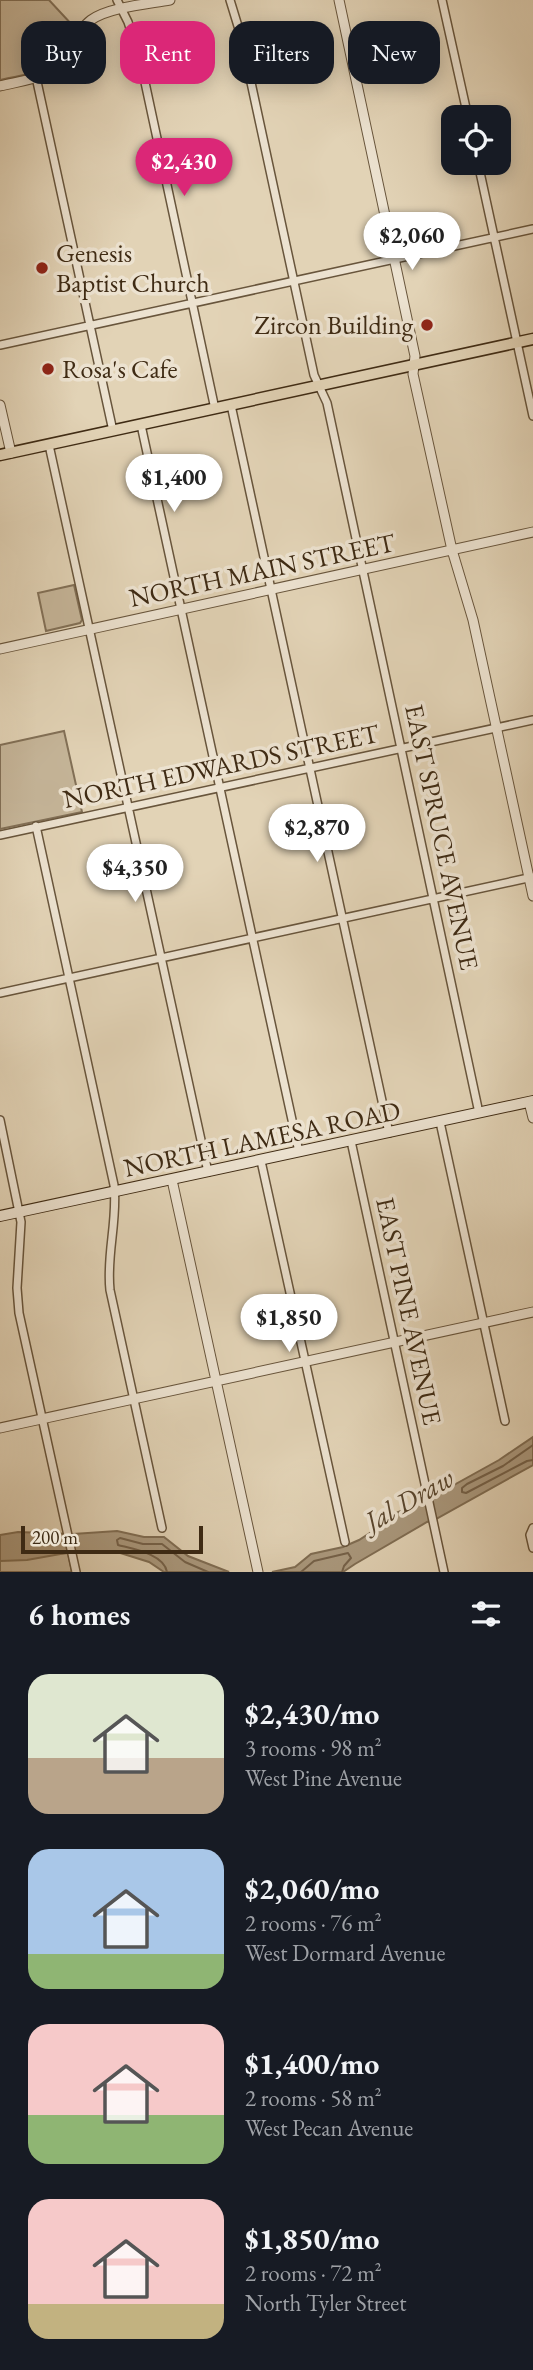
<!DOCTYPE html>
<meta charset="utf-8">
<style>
body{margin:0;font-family:"EB Garamond",serif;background:#242831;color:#f1f3f6;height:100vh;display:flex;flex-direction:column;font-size:26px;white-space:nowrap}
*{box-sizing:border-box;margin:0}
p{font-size:23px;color:#9ea1a6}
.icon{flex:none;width:38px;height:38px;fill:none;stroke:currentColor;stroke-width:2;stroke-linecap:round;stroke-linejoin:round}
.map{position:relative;height:1572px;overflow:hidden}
.panel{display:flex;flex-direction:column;background:#171b24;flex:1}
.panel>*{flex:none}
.hud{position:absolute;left:21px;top:21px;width:492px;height:63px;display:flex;gap:14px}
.fabs{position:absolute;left:441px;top:105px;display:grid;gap:14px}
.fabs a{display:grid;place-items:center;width:70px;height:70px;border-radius:14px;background:#171b24;box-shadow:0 4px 18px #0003;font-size:35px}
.scale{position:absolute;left:21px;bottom:18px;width:182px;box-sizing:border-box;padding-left:7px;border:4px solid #3f2b14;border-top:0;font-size:19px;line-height:24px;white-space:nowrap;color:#3f2b14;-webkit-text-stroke:5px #ece2d0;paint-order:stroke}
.price{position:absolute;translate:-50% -60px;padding:0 16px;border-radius:24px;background:#fff;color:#222;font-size:23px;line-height:46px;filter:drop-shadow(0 2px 4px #0008)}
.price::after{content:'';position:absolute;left:50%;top:42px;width:21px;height:16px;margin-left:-10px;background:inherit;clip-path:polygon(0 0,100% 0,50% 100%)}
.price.current{background:#db2777;color:#fff}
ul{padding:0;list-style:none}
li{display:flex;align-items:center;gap:21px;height:175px;padding:0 28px}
li span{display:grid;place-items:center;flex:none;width:196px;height:140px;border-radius:21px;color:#555}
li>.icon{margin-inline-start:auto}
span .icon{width:84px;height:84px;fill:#fffc;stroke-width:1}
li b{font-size:30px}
h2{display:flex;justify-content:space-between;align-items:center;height:84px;padding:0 28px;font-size:30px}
.tag{padding:0 24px;border-radius:21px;background:#171b24;box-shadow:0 4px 18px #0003;font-size:24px;line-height:63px}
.tag.current{background:#db2777;color:#fff}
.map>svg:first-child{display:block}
</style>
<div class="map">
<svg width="533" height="1572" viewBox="0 0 533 1572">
<rect width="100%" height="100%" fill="#e2d3b6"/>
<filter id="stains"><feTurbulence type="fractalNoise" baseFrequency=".00286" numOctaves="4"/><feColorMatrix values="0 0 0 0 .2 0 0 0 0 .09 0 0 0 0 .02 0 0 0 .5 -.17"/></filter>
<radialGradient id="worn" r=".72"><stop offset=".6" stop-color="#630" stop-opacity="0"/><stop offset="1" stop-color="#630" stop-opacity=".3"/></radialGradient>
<path fill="#c6b69a" stroke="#827057" stroke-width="2" d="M0,0h49l25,27c-21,44 -28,43 -74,53z
M74,585l8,35 -2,3 -34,8 -8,-38z
M64,731l18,81 -82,17v-84z
M68,1553l4,19h-72v-14z"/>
<path fill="#ab9a7f" stroke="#806e54" stroke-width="2" d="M533,1437v28l-97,54 -9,3 -72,42 -12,8h-71l23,-5 16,-13 32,-7 16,-7 20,-13 14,-13 41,-16 2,-3 63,-35z
M117,1531l27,6h20l24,19 41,16h-65l-15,-10 -35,-11 -48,2 -39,7 -27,1v-26l18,-3 55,2z"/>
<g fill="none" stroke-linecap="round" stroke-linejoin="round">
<path stroke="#75624a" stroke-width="2" d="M533,1445l-30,21 -36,18 -5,4v4l4,1 61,-32 6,-1
M167,1572c-3,-18 -34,-23 -49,-27l-1,-5 3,-2 23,6h19l23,18 23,10
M301,1572l13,-11 34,-8 3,5 -7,8 -2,6"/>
<defs>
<path id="minor" d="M117,0l11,22 12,37 75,350
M230,0l11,36 73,339 13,28 152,710
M442,0l26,117
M36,77l77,354
M478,163l55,253
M0,345l533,-116
M231,405l158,728
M141,425l158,727
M49,445l159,727
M36,826l78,359c4,35 -8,70 -4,105l52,238
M0,835l533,-115
M0,993l533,-116
M0,1120l21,102 -4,66 2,25 57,259
M440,1122l65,299
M351,1141l93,431
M261,1161l84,381
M533,1528l-3,7 3,13"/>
<path id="tertiary" d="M339,0l76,356 -2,18 39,176 21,70 60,276
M0,86c24,-6 53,-7 67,-31 7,-12 12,-26 24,-35 18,-13 57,-16 79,-20
M0,405l11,48
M0,649l533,-117
M529,1102l4,16
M172,1180l86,392
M0,1428l533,-116"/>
<path id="secondary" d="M0,1216l533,-115"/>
<path id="trunk" d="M0,455l533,-116"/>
</defs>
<use href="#minor" stroke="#68553c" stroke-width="10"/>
<use href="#tertiary" stroke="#68553c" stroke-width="11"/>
<use href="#secondary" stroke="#3f2b14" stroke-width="12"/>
<use href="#trunk" stroke="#3f2b14" stroke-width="13"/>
<use href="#minor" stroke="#ece2d0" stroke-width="7"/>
<use href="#tertiary" stroke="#ece2d0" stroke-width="9"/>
<use href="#secondary" stroke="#ece2d0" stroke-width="10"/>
<use href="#trunk" stroke="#e2d3b6" stroke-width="10"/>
</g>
<g fill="#8f2418" stroke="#ece2d0" stroke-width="2.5">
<circle cx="42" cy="268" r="7"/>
<circle cx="427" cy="325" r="7"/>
<circle cx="48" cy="369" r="7"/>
</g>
<g text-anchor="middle" stroke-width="7" stroke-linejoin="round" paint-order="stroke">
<g font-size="26" fill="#3f2b14" stroke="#ece2d0" text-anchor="start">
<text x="56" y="262">Genesis<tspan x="56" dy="30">Baptist Church</tspan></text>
<text x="413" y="334" text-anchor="end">Zircon Building</text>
<text x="62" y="378">Rosa's Cafe</text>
</g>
<g font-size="26" fill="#3f2b14" stroke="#ece2d0">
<text transform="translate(262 570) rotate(-12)" y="9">NORTH MAIN STREET</text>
<text transform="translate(221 766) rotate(-12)" y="9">NORTH EDWARDS STREET</text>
<text transform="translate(442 837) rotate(78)" y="9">EAST SPRUCE AVENUE</text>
<text transform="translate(262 1139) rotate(-12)" y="9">NORTH LAMESA ROAD</text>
<text transform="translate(409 1311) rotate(78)" y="9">EAST PINE AVENUE</text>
</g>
<g font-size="28" font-style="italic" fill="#5a472f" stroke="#ece2d0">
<text transform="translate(409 1499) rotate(-30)" y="10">Jal Draw</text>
</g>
</g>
<rect width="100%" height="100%" filter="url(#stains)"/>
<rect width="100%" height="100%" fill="url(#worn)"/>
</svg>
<div class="fabs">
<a><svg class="icon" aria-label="locate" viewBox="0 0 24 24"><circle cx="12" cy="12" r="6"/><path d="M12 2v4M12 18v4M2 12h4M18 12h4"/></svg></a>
</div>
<div class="scale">200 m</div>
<b class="price current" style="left:184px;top:198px">$2,430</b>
<b class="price" style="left:412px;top:272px">$2,060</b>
<b class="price" style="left:174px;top:514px">$1,400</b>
<b class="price" style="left:317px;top:864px">$2,870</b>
<b class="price" style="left:135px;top:904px">$4,350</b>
<b class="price" style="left:289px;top:1354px">$1,850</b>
<div class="hud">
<a class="tag">Buy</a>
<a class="tag current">Rent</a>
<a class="tag">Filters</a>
<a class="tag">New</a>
</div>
</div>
<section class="panel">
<h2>6 homes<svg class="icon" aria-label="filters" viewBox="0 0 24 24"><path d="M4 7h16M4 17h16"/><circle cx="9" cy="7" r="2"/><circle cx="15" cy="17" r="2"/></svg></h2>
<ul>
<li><span style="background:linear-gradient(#dfe7d0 60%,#b9a48a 0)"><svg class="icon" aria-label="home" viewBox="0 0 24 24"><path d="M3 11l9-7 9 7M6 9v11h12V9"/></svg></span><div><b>$2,430/mo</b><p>3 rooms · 98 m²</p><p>West Pine Avenue</p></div></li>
<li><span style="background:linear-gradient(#a9c7e8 75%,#8fb573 0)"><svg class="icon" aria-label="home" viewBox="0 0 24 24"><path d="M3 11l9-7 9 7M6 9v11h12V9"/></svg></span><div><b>$2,060/mo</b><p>2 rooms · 76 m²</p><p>West Dormard Avenue</p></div></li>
<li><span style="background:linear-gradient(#f6c9c9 65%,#8fb573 0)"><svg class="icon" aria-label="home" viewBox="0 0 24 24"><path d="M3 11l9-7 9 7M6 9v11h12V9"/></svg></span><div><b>$1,400/mo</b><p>2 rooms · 58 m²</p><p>West Pecan Avenue</p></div></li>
<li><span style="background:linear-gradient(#f6c9c9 75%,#c2b280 0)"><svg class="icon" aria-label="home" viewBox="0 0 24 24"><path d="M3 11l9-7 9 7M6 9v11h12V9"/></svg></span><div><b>$1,850/mo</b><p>2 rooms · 72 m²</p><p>North Tyler Street</p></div></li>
</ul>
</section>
